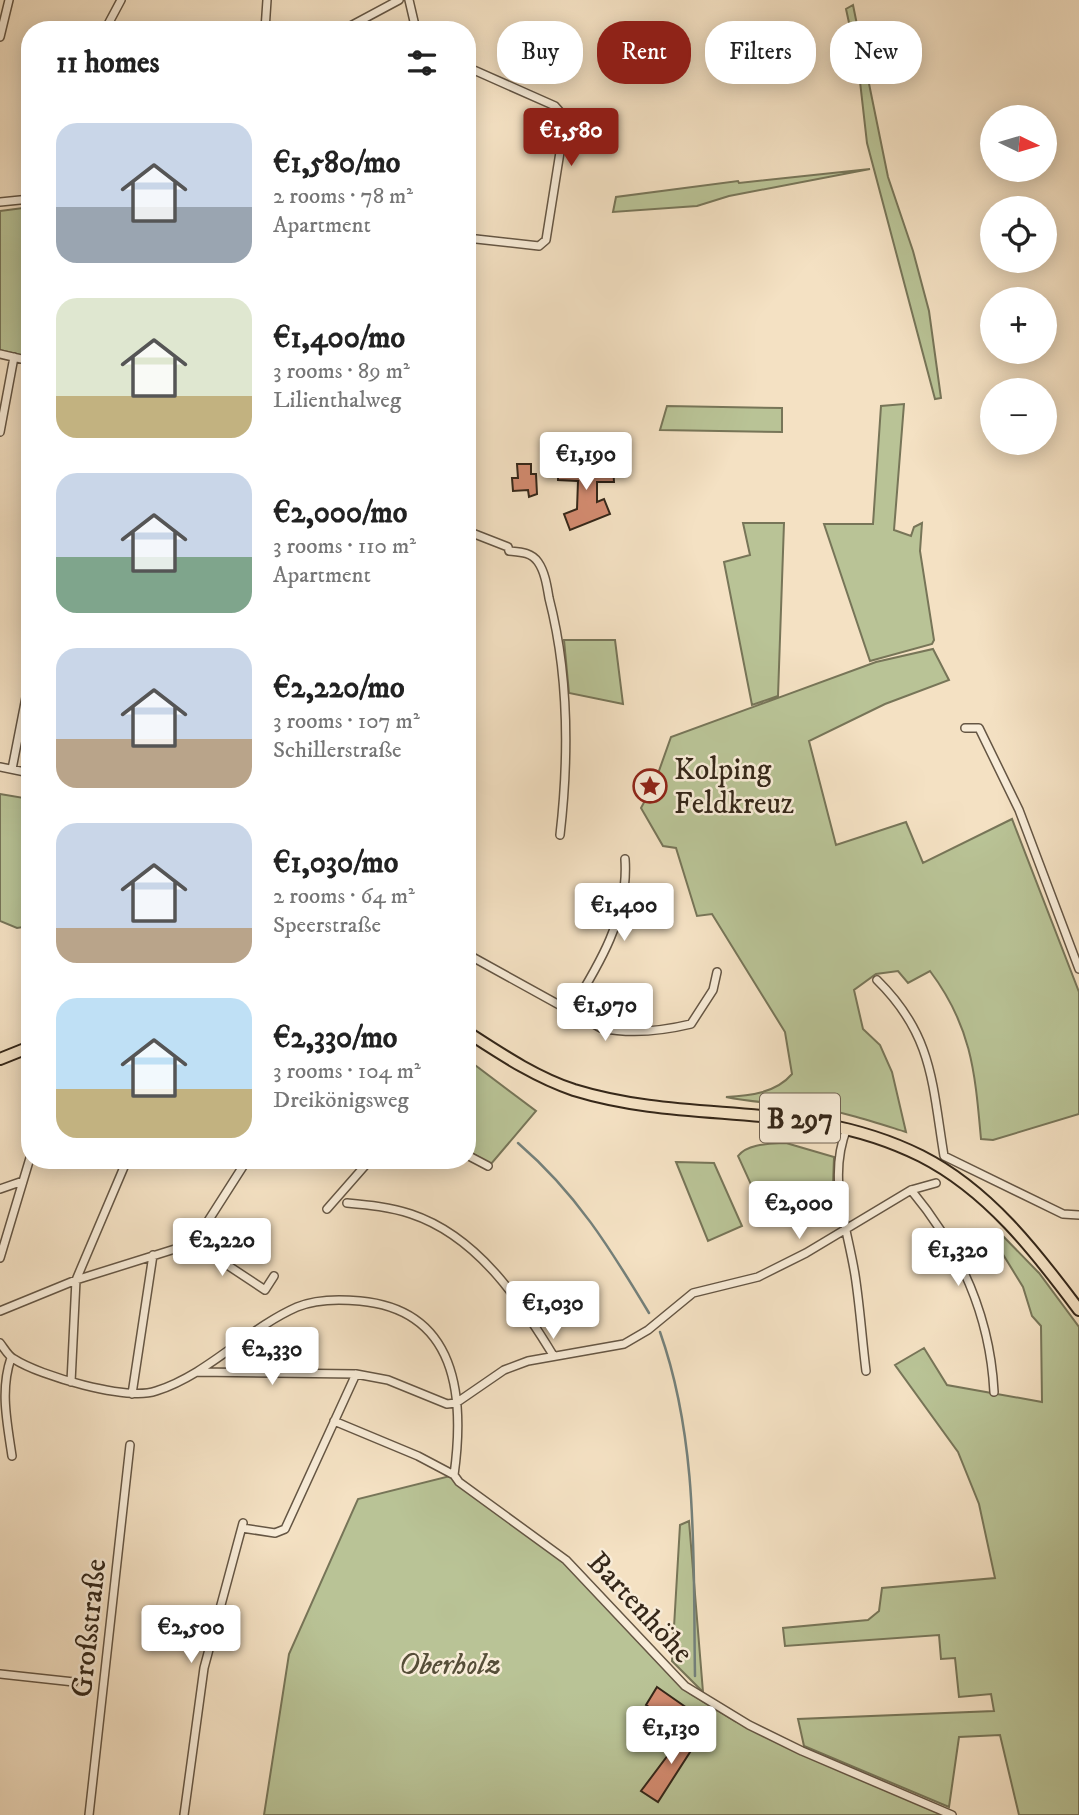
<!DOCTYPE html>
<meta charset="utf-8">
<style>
body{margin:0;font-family:"IM FELL DW Pica",serif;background:#f2f2f2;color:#222;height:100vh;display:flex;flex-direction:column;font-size:26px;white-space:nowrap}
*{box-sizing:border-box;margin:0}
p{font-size:23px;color:#767676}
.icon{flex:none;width:38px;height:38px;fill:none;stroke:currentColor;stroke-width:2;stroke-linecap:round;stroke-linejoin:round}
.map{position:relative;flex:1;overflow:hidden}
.side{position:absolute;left:21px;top:21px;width:455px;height:1148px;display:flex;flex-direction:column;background:#fff;border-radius:28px;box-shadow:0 4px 18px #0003}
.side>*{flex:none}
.top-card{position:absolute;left:497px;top:21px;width:476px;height:63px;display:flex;gap:14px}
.needle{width:46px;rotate:95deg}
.buttons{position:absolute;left:980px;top:105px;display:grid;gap:14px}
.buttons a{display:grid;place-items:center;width:77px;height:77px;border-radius:50%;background:#fff;box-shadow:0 4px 18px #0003;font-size:35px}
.price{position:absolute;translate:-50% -60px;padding:0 16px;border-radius:7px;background:#fff;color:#222;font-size:23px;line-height:46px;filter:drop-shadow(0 2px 4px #0008)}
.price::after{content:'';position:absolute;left:50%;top:42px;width:21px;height:16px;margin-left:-10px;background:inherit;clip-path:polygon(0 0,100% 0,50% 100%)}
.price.selected{background:#8f2418;color:#fff}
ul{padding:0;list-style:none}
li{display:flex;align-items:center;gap:21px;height:175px;padding:0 35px}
li span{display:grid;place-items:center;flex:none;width:196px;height:140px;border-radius:21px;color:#555}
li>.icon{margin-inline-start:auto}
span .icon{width:84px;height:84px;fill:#fffc;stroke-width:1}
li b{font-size:30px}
h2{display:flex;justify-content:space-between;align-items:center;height:84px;padding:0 35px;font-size:30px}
.tag{padding:0 24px;border-radius:28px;background:#fff;box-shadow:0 4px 18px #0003;font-size:24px;line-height:63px}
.tag.selected{background:#8f2418;color:#fff}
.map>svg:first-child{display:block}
</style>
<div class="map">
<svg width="1079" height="1815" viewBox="0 0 1079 1815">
<rect width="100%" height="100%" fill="#f4e1c3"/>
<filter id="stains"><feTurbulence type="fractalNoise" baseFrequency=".00286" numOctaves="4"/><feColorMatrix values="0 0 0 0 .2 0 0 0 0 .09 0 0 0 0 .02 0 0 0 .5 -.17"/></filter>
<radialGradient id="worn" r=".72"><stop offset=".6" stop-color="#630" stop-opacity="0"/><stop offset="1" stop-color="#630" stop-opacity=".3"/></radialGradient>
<path fill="#b9c396" stroke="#777558" stroke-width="2" d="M853,5l35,172 25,74 16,60 12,87 -6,1 -68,-256 -9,-79 -12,-55z
M870,169l-141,27 -32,10 -84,6 3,-15 122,-16 1,2z
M23,208l7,2v147l-30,-7v-139z
M904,404l-10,126 17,6 3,-9 8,-4 -2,28 14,89 -2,4 -62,17 -46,-137h49l8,-118z
M667,406l115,2v24l-122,-2z
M743,523h41l-6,173 -26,9 -28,-143 26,-7z
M564,640h51l8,64 -54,-11z
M933,649l16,31 -64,24 -76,37 27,104 70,-23 17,41 89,-44 67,173v122l-86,26 -12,-1c-6,-66 -9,-112 -51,-168l-22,12 -10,-12 -22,3 -22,16 9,39 17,16 12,27 14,60c-32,-10 -64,-21 -97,-25 -28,-4 -55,-4 -83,-10 23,-1 50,-4 66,-23l-7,-42 -73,-118 -15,2 -21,-68 -13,-2 -22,-38 14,-26 16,-45 205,-75z
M0,794l30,5v127l-13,2 -17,-7z
M467,1059l69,52 -45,53 -24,-14z
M786,1143l48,14 -1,28 -68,30 -27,-59c10,-13 33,-12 48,-13z
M676,1162l38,1 28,63 -34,15z
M999,1232l40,41 40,54v488h-60l-19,-80 -41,2 -10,70 -145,-61 -6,-27 196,-8 -3,-17 -32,3 -4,-39 -14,1 -2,-24 -154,11 -2,-18 85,-8 11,-9 3,-23 113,-10 -16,-74 -21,-52 -63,-87 29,-17 23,37 95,17 -1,-76 -9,-10 -9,-29 -27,-44z
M454,1475l112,85 123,133 46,28 198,86 7,8h-676l25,-161 69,-155z
M689,1521l14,171 -31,-31 8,-136z"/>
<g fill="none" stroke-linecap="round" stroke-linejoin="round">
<path stroke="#74807a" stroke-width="2.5" d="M518,1143c58,50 92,105 131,170
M660,1332c39,110 33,229 35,344"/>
</g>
<path fill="#d38b70" stroke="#352719" stroke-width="2" d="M517,464h14v10h5l1,20 -8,3 -1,-7 -15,1 -1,-13h6z
M558,464l55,2 1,16h-17v20l7,-3 6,15 -40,16 -6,-16 13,-5 1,-28 -20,-1z
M657,1687l30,21 -11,17 -30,-20z
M689,1727l12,8 -43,67 -17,-11z"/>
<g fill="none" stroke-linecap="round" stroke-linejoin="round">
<defs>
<path id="street" d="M409,0l7,30
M105,30l16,-30
M265,30l2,-30
M343,30l56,-30
M0,37l9,-37
M467,67l88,39 7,8 2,13 -18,113 -7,6 -72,-8
M0,202l30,-3
M0,354l30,7
M0,432l14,-75
M467,531l41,16 1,4c11,1 22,1 29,11 7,10 9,24 11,36 20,77 20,159 11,237
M965,728h14l40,82 60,159
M0,767l30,6
M12,769l18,-92
M467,954l134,74c29,6 61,3 90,-4l22,-34 4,-18
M877,980c56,55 55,103 67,176l119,58 16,1
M570,1012c29,-47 59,-96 55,-153
M847,1128c-20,50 0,97 8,147 5,32 7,64 11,96
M467,1155l21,11
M0,1189l23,-8
M911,1190c49,59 79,124 83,202
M347,1203c22,2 43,4 64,11 66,22 108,85 142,141
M327,1209l43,-49
M194,1243l71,47 9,-14
M0,1258l30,-100
M0,1311l76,-31 118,-37 53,-83
M0,1343c4,5 8,13 14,16 26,17 113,42 142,32 53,-17 91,-62 141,-84 19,-8 43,-8 63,-6 97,9 105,95 94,174l5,7 107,78 119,126 64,39 53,26 150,64
M11,1358c-11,32 -4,64 1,98
M197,1372l159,2 32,6 59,24 9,-1 48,-33 24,-9 96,-17 24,-14 45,-37 65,-16 48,-24 105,-63 25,-7
M71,1382l5,-102 51,-120
M132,1394l21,-139
M334,1421l84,35 36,19
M242,1528l33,5 10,-4 71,-155
M0,1674l74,8
M89,1815l41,-370
M184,1815l20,-147 39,-145"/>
<path id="primary" d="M467,1032c34,22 68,45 107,58 117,36 231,8 347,66 67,34 114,95 158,154
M0,1059l30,-12"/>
</defs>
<use href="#street" stroke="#655644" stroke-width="10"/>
<use href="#primary" stroke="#352719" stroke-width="14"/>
<use href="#street" stroke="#f8ecd8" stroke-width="7"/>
<use href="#primary" stroke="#f4e1c3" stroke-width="10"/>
</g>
<defs>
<symbol id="sight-ring" viewBox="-11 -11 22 22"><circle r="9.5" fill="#f8ecd8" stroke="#8f2418" stroke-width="1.5"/><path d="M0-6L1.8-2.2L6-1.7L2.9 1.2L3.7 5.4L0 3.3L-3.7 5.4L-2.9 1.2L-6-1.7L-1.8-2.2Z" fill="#8f2418"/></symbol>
</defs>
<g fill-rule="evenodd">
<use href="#sight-ring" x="631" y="767" width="38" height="38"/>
</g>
<g text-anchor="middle" stroke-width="5" stroke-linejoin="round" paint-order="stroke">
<rect fill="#f8ecd8" stroke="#706252" stroke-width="2" x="760" y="1093.5" width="80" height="49" rx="5"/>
<g font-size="28" font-weight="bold" fill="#352719">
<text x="800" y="1128">B 297</text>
</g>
<g font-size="30" fill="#352719" stroke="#f8ecd8" text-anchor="start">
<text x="674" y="779">Kolping<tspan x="674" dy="34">Feldkreuz</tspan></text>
</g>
<g font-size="30" fill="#352719" stroke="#f8ecd8">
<text transform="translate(641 1607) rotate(47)" y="10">Bartenhöhe</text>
<text transform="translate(88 1628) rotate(-84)" y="10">Großstraße</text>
</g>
<g font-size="30" font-style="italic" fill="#564e38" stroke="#f8ecd8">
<text x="450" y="1674">Oberholz</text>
</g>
</g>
<rect width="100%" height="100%" filter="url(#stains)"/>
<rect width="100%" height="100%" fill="url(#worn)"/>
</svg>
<div class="buttons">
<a><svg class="needle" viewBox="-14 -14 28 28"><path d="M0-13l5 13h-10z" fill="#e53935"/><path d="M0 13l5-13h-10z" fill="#767676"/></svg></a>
<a><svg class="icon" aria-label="locate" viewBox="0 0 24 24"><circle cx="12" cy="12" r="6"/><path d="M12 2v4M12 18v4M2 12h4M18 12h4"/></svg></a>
<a>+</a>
<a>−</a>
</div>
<b class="price selected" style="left:571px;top:168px">€1,580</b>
<b class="price" style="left:586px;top:492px">€1,190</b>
<b class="price" style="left:624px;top:943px">€1,400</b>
<b class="price" style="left:605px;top:1043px">€1,970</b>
<b class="price" style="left:799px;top:1241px">€2,000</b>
<b class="price" style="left:222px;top:1278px">€2,220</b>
<b class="price" style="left:958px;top:1288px">€1,320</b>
<b class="price" style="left:553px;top:1341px">€1,030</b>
<b class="price" style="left:272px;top:1387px">€2,330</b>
<b class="price" style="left:191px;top:1665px">€2,500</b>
<b class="price" style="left:671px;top:1766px">€1,130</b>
<div class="top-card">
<a class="tag">Buy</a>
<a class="tag selected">Rent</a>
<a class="tag">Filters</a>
<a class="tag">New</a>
</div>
<section class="side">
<h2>11 homes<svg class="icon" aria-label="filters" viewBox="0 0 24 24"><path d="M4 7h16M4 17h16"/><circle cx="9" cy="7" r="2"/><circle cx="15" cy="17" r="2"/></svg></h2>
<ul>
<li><span style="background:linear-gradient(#c9d6e8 60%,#9aa5b1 0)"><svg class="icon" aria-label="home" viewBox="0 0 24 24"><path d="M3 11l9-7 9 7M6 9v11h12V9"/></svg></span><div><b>€1,580/mo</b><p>2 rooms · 78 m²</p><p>Apartment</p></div></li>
<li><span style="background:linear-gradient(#dfe7d0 70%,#c2b280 0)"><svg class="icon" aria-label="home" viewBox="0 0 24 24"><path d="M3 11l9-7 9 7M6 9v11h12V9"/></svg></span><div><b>€1,400/mo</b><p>3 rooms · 89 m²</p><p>Lilienthalweg</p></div></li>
<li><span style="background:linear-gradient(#c9d6e8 60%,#7fa58c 0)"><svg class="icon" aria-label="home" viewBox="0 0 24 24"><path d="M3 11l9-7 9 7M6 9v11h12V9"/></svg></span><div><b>€2,000/mo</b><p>3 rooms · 110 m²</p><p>Apartment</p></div></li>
<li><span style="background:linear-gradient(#c9d6e8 65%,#b9a48a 0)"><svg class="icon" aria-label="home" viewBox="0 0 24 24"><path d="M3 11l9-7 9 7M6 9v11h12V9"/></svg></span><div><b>€2,220/mo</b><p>3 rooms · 107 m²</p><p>Schillerstraße</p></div></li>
<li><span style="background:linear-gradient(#c9d6e8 75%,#b9a48a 0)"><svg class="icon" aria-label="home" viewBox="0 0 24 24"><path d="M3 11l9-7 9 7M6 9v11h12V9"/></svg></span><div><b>€1,030/mo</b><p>2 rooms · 64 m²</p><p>Speerstraße</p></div></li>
<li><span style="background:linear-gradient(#bfe0f5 65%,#c2b280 0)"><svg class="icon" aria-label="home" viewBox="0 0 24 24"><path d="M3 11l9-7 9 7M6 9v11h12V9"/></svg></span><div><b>€2,330/mo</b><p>3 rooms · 104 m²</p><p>Dreikönigsweg</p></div></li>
</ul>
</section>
</div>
